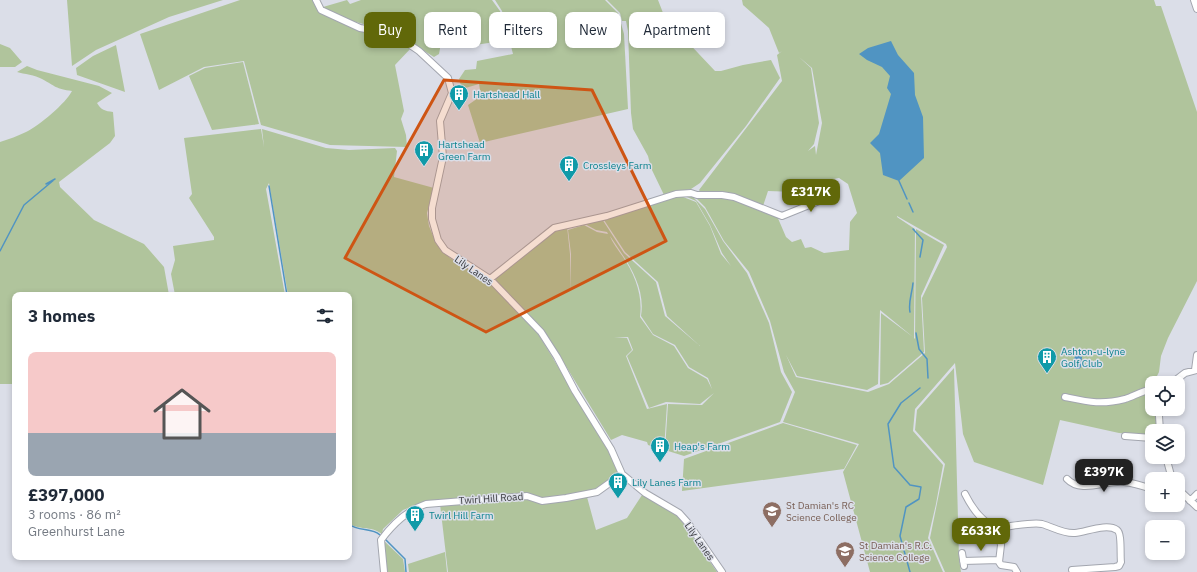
<!DOCTYPE html>
<meta charset="utf-8">
<style>
body{margin:0;font-family:"IBM Plex Sans",sans-serif;background:#f6f6f7;color:#1f2937;height:100vh;display:flex;flex-direction:column;font-size:15px;white-space:nowrap}
*{box-sizing:border-box;margin:0}
p{font-size:13px;color:#747a83}
.icon{flex:none;width:22px;height:22px;fill:none;stroke:currentColor;stroke-width:2;stroke-linecap:round;stroke-linejoin:round}
.map{position:relative;flex:1;overflow:hidden}
.drawer{position:absolute;left:12px;top:292px;width:340px;height:268px;display:flex;flex-direction:column;background:#fff;border-radius:8px;box-shadow:0 2px 6px #0003}
.drawer>*{flex:none}
.hud{position:absolute;left:364px;top:12px;width:380px;height:36px;display:flex;gap:8px}
.tools{position:absolute;left:1145px;top:376px;display:grid;gap:8px}
.tools a{display:grid;place-items:center;width:40px;height:40px;border-radius:8px;background:#fff;box-shadow:0 2px 6px #0003;font-size:20px}
.price{position:absolute;translate:-50% -34px;padding:0 9px;border-radius:8px;background:#616809;color:#fff;font-size:13px;line-height:26px;filter:drop-shadow(0 1px 2px #0008)}
.price::after{content:'';position:absolute;left:50%;top:24px;width:12px;height:9px;margin-left:-6px;background:inherit;clip-path:polygon(0 0,100% 0,50% 100%)}
.price.current{background:#222;color:#fff}
ul{padding:0;list-style:none}
li{display:grid;align-content:center;gap:8px;height:212px;padding:0 16px}
li+li{border-top:1px solid #e0e1e3}
li span{display:grid;place-items:center;height:124px;border-radius:8px;color:#555}
li>.icon{margin-inline-start:auto}
span .icon{width:72px;height:72px;fill:#fffc;stroke-width:1}
li b{font-size:17px}
h2{display:flex;justify-content:space-between;align-items:center;height:48px;padding:0 16px;font-size:17px}
.chip{padding:0 14px;border-radius:8px;background:#fff;box-shadow:0 2px 6px #0003;font-size:14px;line-height:36px}
.chip.current{background:#616809;color:#fff}
.map>svg:first-child{display:block}
</style>
<div class="map">
<svg width="1197" height="572" viewBox="0 0 1197 572">
<rect width="100%" height="100%" fill="#dbdee8"/>
<path fill="#b0c49c" fill-rule="evenodd" d="M67,0h156l-54,17 -73,33 -24,16z
M240,0h73l6,11 75,27 18,9 -17,18 9,46 -3,8 5,16 1,12 -77,-2 -69,-20 -17,-64 -40,6 -45,23 -19,-56z
M347,0l3,4 11,-4h131l8,11 6,21 -7,1 2,3 -6,2v4l-20,3 -2,-3 -23,-8 -9,9 -2,11 -5,3 -40,-25 -46,-12 -25,-13z
M495,0h110l13,13 6,21 4,75 -148,34 -12,-38 13,-9 -2,-12 -17,5 -3,-10 6,-9 11,-1 1,-8 36,-7 -11,-43z
M607,0h51l7,18 50,53h6l22,-6 28,-5 9,18 -34,48 -46,57 -9,6 -27,6 -13,-27 -3,-12 -15,-27 -2,-16 -3,-82 -2,-10h-4l-2,-8z
M742,0h412l2,6h5l36,106v169l-29,57 -7,18 -2,16 -2,4 1,7h-6v26h5v22h-5v5l-33,-3 -59,-13 -17,65 -69,-23 -11,-28 -8,-71 -40,46 -2,22 30,34 -7,39 -8,34 15,34h-73l-27,-100 16,-28 -76,-22 12,-30 -11,-20 -14,-51 -21,-49 -25,-31 -19,-34 -10,-10 29,-1 53,20 9,21 6,5 9,-3 4,9 6,-1 13,6 25,-3 1,-28 7,-9 -9,-29 -9,-6 -41,7 -2,7 -28,-1 -5,15 -31,-12 -9,-2 -22,1 -2,-3 83,-109 -5,-26 5,-4 -3,2 -10,-25 -26,-23zM799,57l13,11 10,55 -6,32 -1,-9 -7,5 6,-7 5,-21 -8,-55zM897,216l49,28 1,3 -25,51 3,55 -36,31 -21,8 -72,-15 -10,-22 11,21 70,14 11,-6 2,-74 33,27 -32,-24 -1,72 8,-2 36,-31 -3,-56 23,-51 -28,-16 -1,110 -1,-1 1,-109 -18,-12z
M0,44l10,4 12,14 -7,5h-15z
M116,45l9,47 -48,-17 -1,-7 17,-12z
M243,62l16,62 -47,6 -23,-54 16,-8z
M27,66l10,4 62,16 13,7 -15,10c4,7 8,8 16,9l2,24 -5,7 -51,39 1,5 34,33 50,24 20,23 5,28h-154v89h-15v-242c9,-3 18,-6 26,-10 13,-6 40,-29 46,-41 -16,-2 -17,-5 -30,-12 -7,-4 -18,-5 -25,-7z
M261,129l3,18 -2,-18 64,19 23,2 46,-2 2,3 -3,26 40,11 -7,25 2,13 8,19 13,13 31,19 42,36 17,24 31,51 32,50 16,34 -19,14 -7,4 -49,9 -17,-6 -103,9 -21,8 -20,19 -1,5c-12,-9 -23,-3 -33,-11v-228h-61l-19,-112 -3,6 19,106h-110l-4,-21 4,-14 -2,-14 41,-6v-3l-25,-39 3,-4 -8,-56z
M680,194l12,2 13,13 18,32 24,32 22,50 12,49 11,20 -12,30 -96,34 -19,-6 3,-46 34,1 12,-12 -14,11 -34,-2 -17,6 -22,-52 6,-6 -5,-13 -14,1h13l5,12 -6,6 21,53 20,-5 -3,46 -16,-5 -1,-3 -25,-7 -11,5 -58,-95 -57,-64v-3l57,-47 14,-5 3,28v38l1,-38 -3,-24 16,-5 13,7 11,2 -1,-2 -11,-2 -13,-7 19,-4 22,34 32,29 9,34 35,30 -33,-30 -9,-34 -33,-30 -21,-32 74,-25 18,7 14,24 11,28 10,12 -9,-13 -12,-28 -14,-24zM610,236c16,24 36,49 31,80l12,18 22,11 14,22 19,11 4,11 -5,-10 -19,-11 -14,-22 -21,-11 -13,-18c3,-22 -5,-42 -17,-60 -4,-6 -11,-15 -13,-21z
M954,368l5,190 2,14h-16l-15,-34 15,-74 -30,-34 2,-20z
M783,423l74,22 -13,24 -162,22 2,-32z
M642,495l36,21 39,56h-269l-8,-68 86,-7 16,5 26,-1 19,-4 9,33 31,-12z
M383,540l20,19 2,13h-19z
M445,552l2,20h-38l-1,-8z"/>
<path fill="#5094c2" d="M891,41l7,14 16,18 1,22 8,22 1,41 -25,23 -16,-6 -3,-22 -10,-10 9,-9 12,-40 -4,-6 3,-12 -8,-9 -15,-7 -8,-6 9,-6z
M1076,355h4l2,2 -1,10 -2,2 -5,-1 -3,-4z"/>
<g fill="none" stroke-linecap="round" stroke-linejoin="round">
<path stroke="#5094c2" stroke-width="1.5" d="M899,181l8,18
M269,186l18,109
M909,203l4,9
M913,229l10,11 -3,17
M0,251l24,-46 31,-26 -9,5
M910,312c-2,-10 2,-18 3,-29
M916,333l3,16 8,10 1,19
M349,524c9,8 23,3 31,11
M386,540l19,19 1,13
M910,572l-10,-36 6,-29 13,-8 2,-12 -11,-2 -16,-18 -6,-43 13,-21 19,-15"/>
<defs>
<path id="minor" d="M316,0l5,10 39,18 34,6 25,17 29,27 4,15 -12,28 3,36 -11,51v11l6,21 7,10 45,29 51,53 16,25 18,34 36,58 11,25 23,19 34,20 9,10 34,49
M1194,0l3,9
M490,279l64,-51 53,-12 69,-22 15,-1 6,2h25l12,2 48,19 42,-17
M1195,370l2,-15
M1172,383l13,-10 12,-3
M1065,397c24,5 36,8 60,2 9,-3 17,-8 27,-10
M1160,409l-1,7 1,15
M1125,436l27,2
M1166,457l6,22
M1067,479c14,15 39,1 57,3 10,1 19,4 28,7
M1178,489l19,18
M965,494c9,18 17,26 33,37
M1190,501l7,-7
M962,553l2,13
M963,561l36,-1
M384,572l-3,-32c11,-15 27,-30 45,-36l101,-8 15,5 24,-3 31,-6 25,-18
M1017,572l-3,-5 -13,-2 -2,-3 2,-17 -3,-14 5,-4c10,-1 30,-5 39,-3 11,3 21,10 33,9 11,-1 32,-10 42,-3 5,3 3,25 4,32l-2,4 -4,1 -43,3 1,2"/>
</defs>
<use href="#minor" stroke="#a3a6af" stroke-width="8"/>
<use href="#minor" stroke="#fff" stroke-width="6"/>
</g>
<path fill="#ce5514" fill-opacity="0.2" stroke="#ce5514" stroke-width="3" stroke-linejoin="round" d="M444,80l148,10 74,151 -180,91 -141,-74z"/>
<defs>
<symbol id="building-pin" viewBox="-11 -11 22 30"><path d="M0 17L-7.5 6A9.5 9.5 0 1 1 7.5 6Z" fill="#0f9aa8" stroke="#dbdee8"/><path d="M-4-6H4V6H1V3H-1V6H-4ZM-2.5-4.3h1.7v1.8h-1.7ZM.8-4.3h1.7v1.8H.8ZM-2.5-1h1.7V.8h-1.7ZM.8-1h1.7V.8H.8Z" fill="#fff"/></symbol>
<symbol id="school-pin" viewBox="-11 -11 22 30"><path d="M0 17L-7.5 6A9.5 9.5 0 1 1 7.5 6Z" fill="#8d6e63" stroke="#dbdee8"/><path d="M0-5L7-2L0 1L-7-2ZM-4 1L0 2.5L4 1V4Q0 6-4 4Z" fill="#fff"/></symbol>
</defs>
<g fill-rule="evenodd">
<use href="#building-pin" x="448" y="83" width="22" height="30"/>
<use href="#building-pin" x="413" y="139" width="22" height="30"/>
<use href="#building-pin" x="558" y="154" width="22" height="30"/>
<use href="#building-pin" x="1036" y="346" width="22" height="30"/>
<use href="#building-pin" x="649" y="435" width="22" height="30"/>
<use href="#building-pin" x="607" y="471" width="22" height="30"/>
<use href="#school-pin" x="761" y="500" width="22" height="30"/>
<use href="#building-pin" x="404" y="504" width="22" height="30"/>
<use href="#school-pin" x="834" y="540" width="22" height="30"/>
</g>
<g text-anchor="middle" stroke-width="3" stroke-linejoin="round" paint-order="stroke">
<g font-size="10" fill="#0d838f" stroke="#dbdee8" text-anchor="start">
<text x="473" y="98">Hartshead Hall</text>
<text x="438" y="148">Hartshead<tspan x="438" dy="12">Green Farm</tspan></text>
<text x="583" y="169">Crossleys Farm</text>
<text x="1061" y="355">Ashton-u-lyne<tspan x="1061" dy="12">Golf Club</tspan></text>
<text x="674" y="450">Heap's Farm</text>
<text x="632" y="486">Lily Lanes Farm</text>
<text x="429" y="519">Twirl Hill Farm</text>
</g>
<g font-size="10" fill="#3b3c40" stroke="#dbdee8">
<text transform="translate(474 270) rotate(35)" y="4">Lily Lanes</text>
<text transform="translate(491 498) rotate(-4)" y="4">Twirl Hill Road</text>
<text transform="translate(700 541) rotate(55)" y="4">Lily Lanes</text>
</g>
<g font-size="10" fill="#785e54" stroke="#dbdee8" text-anchor="start">
<text x="786" y="509">St Damian's RC<tspan x="786" dy="12">Science College</tspan></text>
<text x="859" y="549">St Damian's R.C.<tspan x="859" dy="12">Science College</tspan></text>
</g>
</g>
</svg>
<div class="tools">
<a><svg class="icon" aria-label="locate" viewBox="0 0 24 24"><circle cx="12" cy="12" r="6"/><path d="M12 2v4M12 18v4M2 12h4M18 12h4"/></svg></a>
<a><svg class="icon" aria-label="layers" viewBox="0 0 24 24"><path d="M12 4l9 5-9 5-9-5zM3 14l9 5 9-5"/></svg></a>
<a>+</a>
<a>−</a>
</div>
<b class="price" style="left:811px;top:213px">£317K</b>
<b class="price current" style="left:1104px;top:493px">£397K</b>
<b class="price" style="left:981px;top:552px">£633K</b>
<div class="hud">
<a class="chip current">Buy</a>
<a class="chip">Rent</a>
<a class="chip">Filters</a>
<a class="chip">New</a>
<a class="chip">Apartment</a>
</div>
<section class="drawer">
<h2>3 homes<svg class="icon" aria-label="filters" viewBox="0 0 24 24"><path d="M4 7h16M4 17h16"/><circle cx="9" cy="7" r="2"/><circle cx="15" cy="17" r="2"/></svg></h2>
<ul>
<li><span style="background:linear-gradient(#f6c9c9 65%,#9aa5b1 0)"><svg class="icon" aria-label="home" viewBox="0 0 24 24"><path d="M3 11l9-7 9 7M6 9v11h12V9"/></svg></span><div><b>£397,000</b><p>3 rooms · 86 m²</p><p>Greenhurst Lane</p></div></li>
</ul>
</section>
</div>
